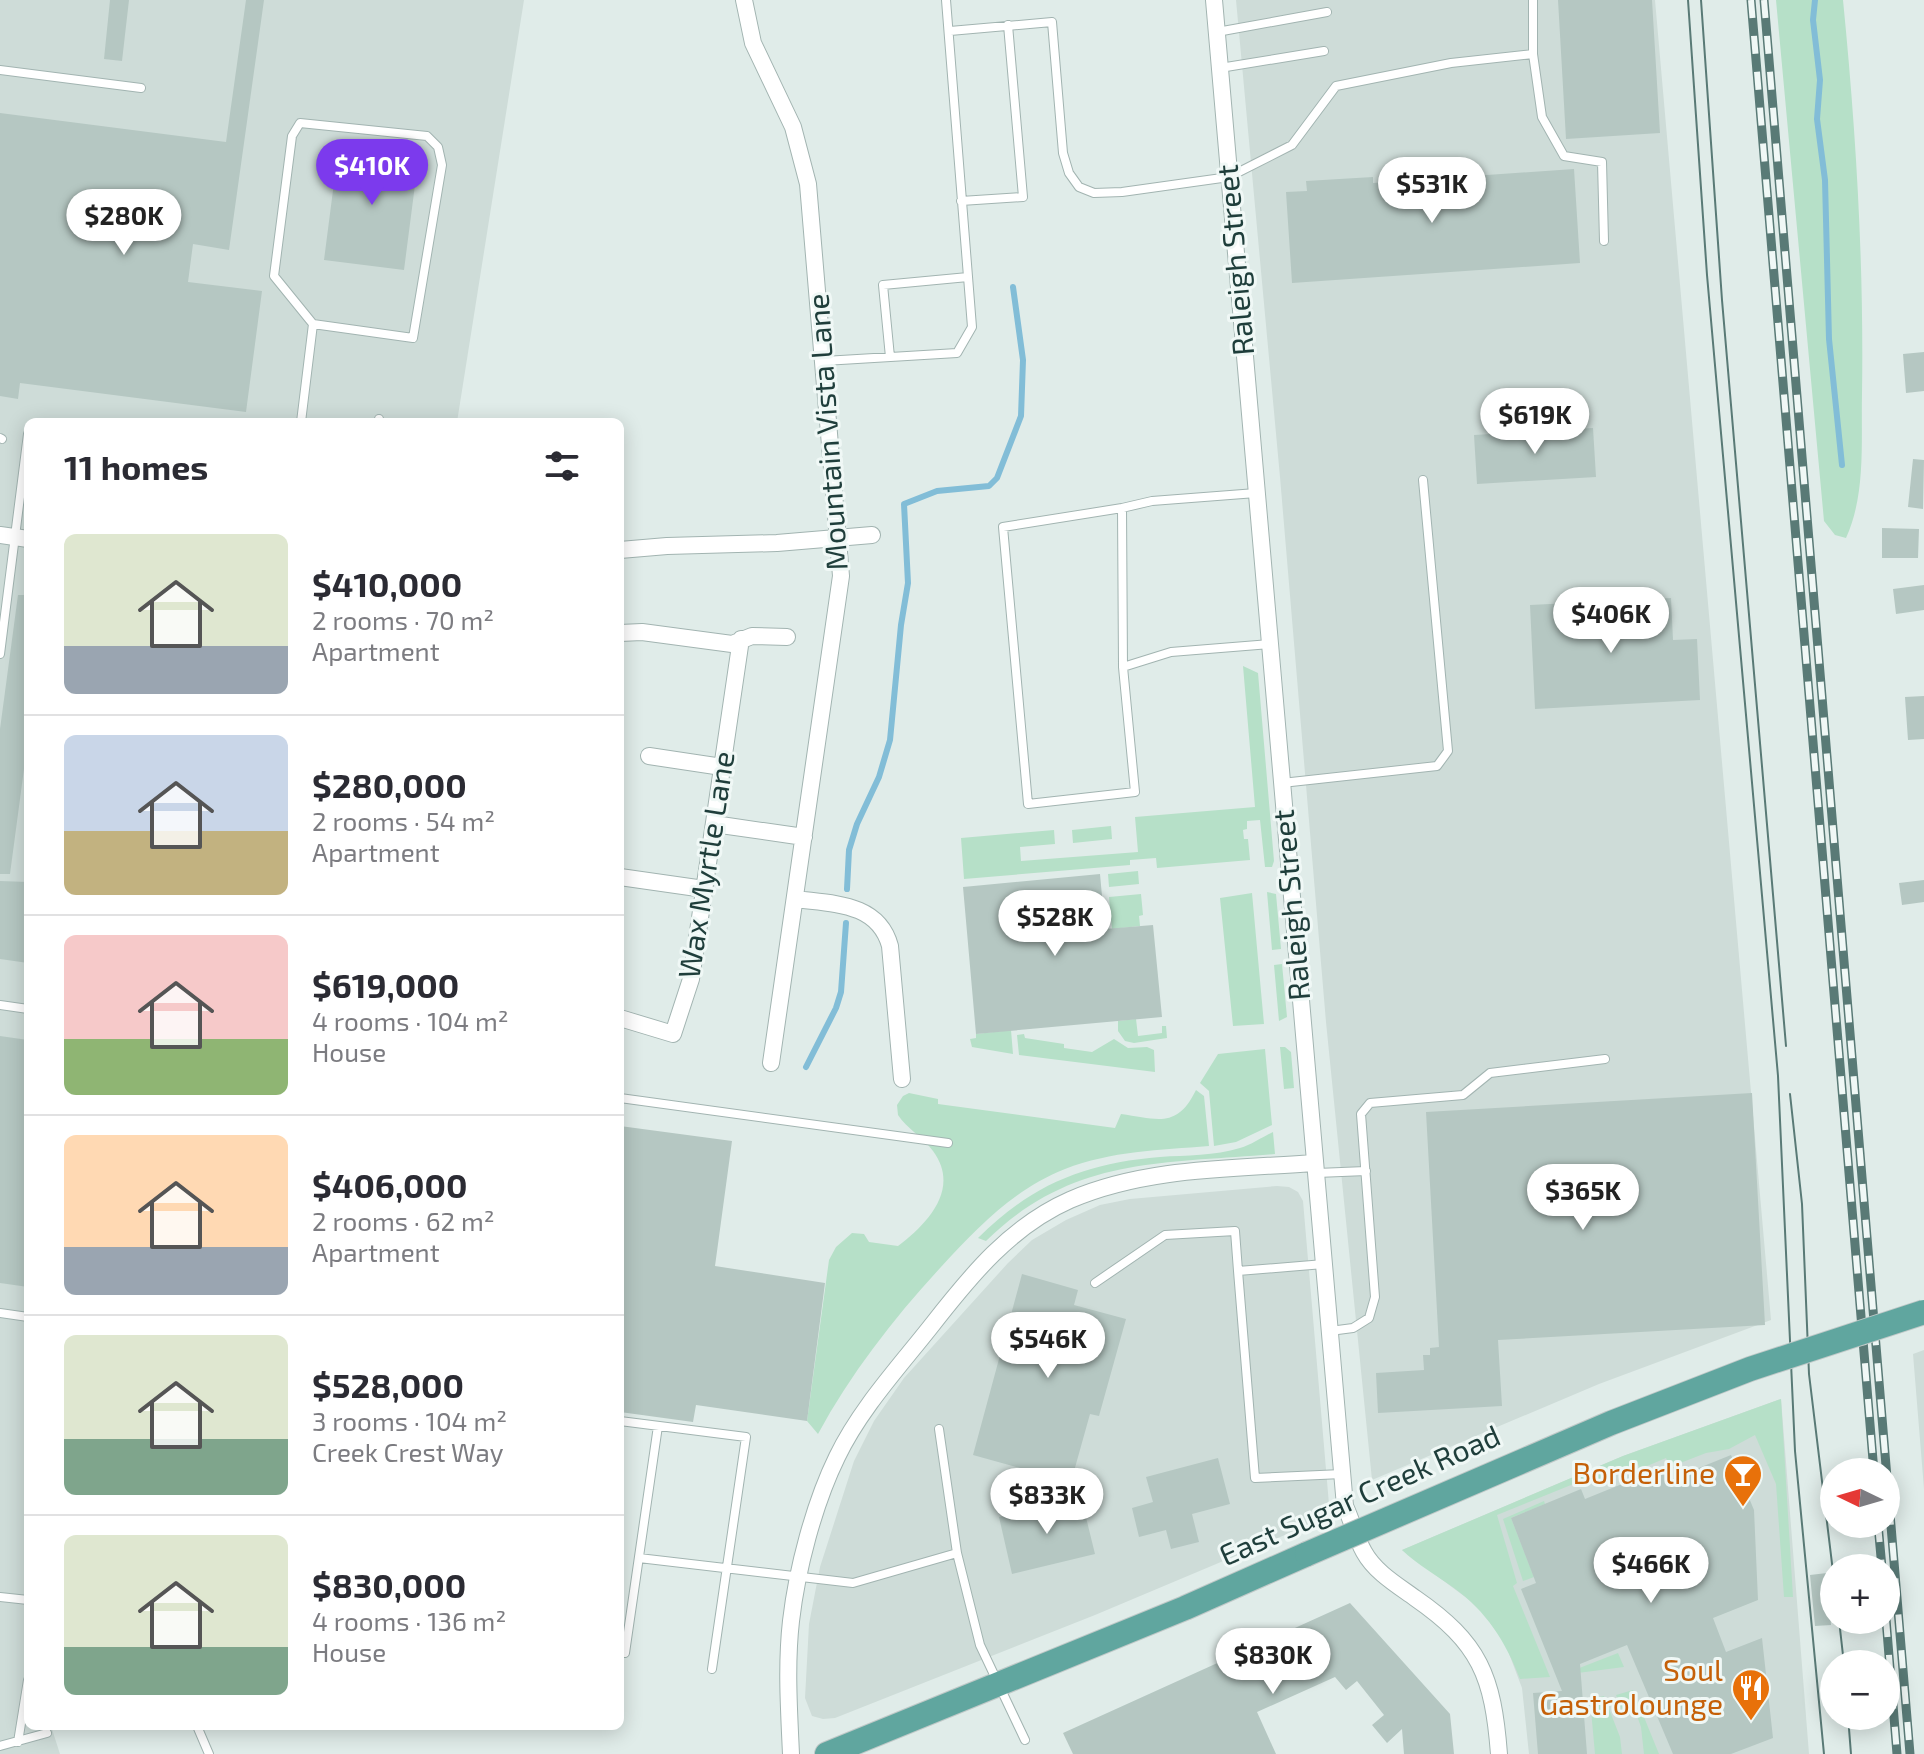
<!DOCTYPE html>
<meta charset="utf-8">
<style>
body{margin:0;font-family:"Exo 2",sans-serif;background:#f2f2f3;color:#2b2b33;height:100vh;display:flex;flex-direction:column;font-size:30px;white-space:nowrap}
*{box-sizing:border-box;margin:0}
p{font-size:26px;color:#7c7c81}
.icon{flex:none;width:44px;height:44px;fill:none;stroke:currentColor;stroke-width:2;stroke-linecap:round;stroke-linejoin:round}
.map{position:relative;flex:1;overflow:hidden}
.panel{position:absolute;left:24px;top:418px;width:600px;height:1312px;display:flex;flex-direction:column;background:#fff;border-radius:12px;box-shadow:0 4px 20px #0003}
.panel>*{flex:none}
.needle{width:52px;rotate:275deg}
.tools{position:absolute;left:1820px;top:1458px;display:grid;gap:16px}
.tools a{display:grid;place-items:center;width:80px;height:80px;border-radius:50%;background:#fff;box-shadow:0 4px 20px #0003;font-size:40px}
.price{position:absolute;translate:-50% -68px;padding:0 18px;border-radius:28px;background:#fff;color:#222;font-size:26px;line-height:52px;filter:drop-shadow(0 2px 4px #0008)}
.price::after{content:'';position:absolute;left:50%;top:48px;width:24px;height:18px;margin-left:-12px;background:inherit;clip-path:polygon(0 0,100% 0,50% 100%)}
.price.on{background:#7c3aed;color:#fff}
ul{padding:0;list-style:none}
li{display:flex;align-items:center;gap:24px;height:200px;padding:0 40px}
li+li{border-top:2px solid #e1e1e2}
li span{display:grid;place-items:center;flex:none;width:224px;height:160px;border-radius:12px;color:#555}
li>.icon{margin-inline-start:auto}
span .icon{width:96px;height:96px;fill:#fffc;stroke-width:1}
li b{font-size:34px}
h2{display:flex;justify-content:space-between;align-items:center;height:96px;padding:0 40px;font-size:34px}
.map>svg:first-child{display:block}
</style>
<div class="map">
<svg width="1924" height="1754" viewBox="0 0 1924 1754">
<rect width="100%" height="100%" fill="#e0ece9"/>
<path fill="#cedcd8" d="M0,0h524l-67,422h-429v1304h23l9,28h-60z
M1236,0h419l116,1320 -172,64 -227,96 -46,-458 -46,-545z
M1277,1186l12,1 9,5 5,9 27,315 -235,99 -260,103 -12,1 -11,-3 -7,-18 4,-74 11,-57 34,-106 20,-40 30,-43 104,-115 24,-23 34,-20 34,-15 30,-6z
M1924,1350v139l-11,-135z
M1781,1399l28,355h-280l-7,-66 -17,-45 -22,-30 -15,-14 -66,-49 221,-94z"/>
<path fill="#b6e0c8" d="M1776,0h67c13,131 21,263 19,394 -1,48 4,100 -16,144l-11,-3 -11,-14z
M1243,666l15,7 16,188 -2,6h-7l-5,-47 -13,1v8l-4,1 1,9h4l2,21 -93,8 -1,-10 -26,2v5l-166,14 -3,-41 93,-8 1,14 -35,3 1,14 117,-9 -3,-35 120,-10z
M1111,826l1,13 -39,4 -1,-13z
M1138,871l1,13 -30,3 -1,-13z
M1267,892l9,2 5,55 -9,1z
M1252,893l12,131 -31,2 -13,-128z
M1141,894l2,21 -4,1 1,10 -28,3 -3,-32z
M1282,964l5,53 -8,4 -5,-56z
M1136,1019l2,17 24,-3v-7h4l1,12 -33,5 -9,-2 -7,-10v-10z
M1011,1030l2,24 -41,-7 -2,-8 6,-1v-4z
M1024,1034l1,4 39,6v4l28,4 22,-13 14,9 19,-1 7,3 1,22 -136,-17 -2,-20z
M1280,1047h5l6,5 3,36 -10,1z
M1265,1049l7,76 -36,17 -22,4 -5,-55 -9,-8 18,-29z
M1196,1090l8,6 5,50c-49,4 -98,5 -144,23 -52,21 -87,58 -124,98 -47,51 -90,106 -123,167l-11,-13 22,-161 7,-13 16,-14 12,1 5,8 29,4c29,-22 63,-57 35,-95 -10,-14 -26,-22 -35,-36l-1,-10 6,-9 6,-3 29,6v5l177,24 6,-14c37,5 56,15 75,-24z
M1273,1132l2,22c-113,10 -202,2 -289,87l-8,-3c53,-53 107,-75 182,-81 26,-2 55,-1 80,-9 11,-3 22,-11 33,-16z
M1781,1399l12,198h-9l-8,-113 -21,-49 -26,14 -23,4 -36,14 -4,-9 -26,11 -2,-5 -23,9 1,5 -19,8 -2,-5 -19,2 -79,32 20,68 -4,3 37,91 -30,2c-14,-37 -34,-68 -66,-91 -18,-13 -36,-23 -52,-38l221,-94z
M1544,1501l1,3 -34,14 23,59 -11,4 -20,-62z
M1618,1653l6,14 -54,7 -1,-2z
M1633,1690l26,64h-15l-3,-27 -5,-14 -12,2 -8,-20z
M1604,1696l16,41 2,17h-27l-5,-55z"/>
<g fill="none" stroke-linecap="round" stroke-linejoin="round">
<path stroke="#82bdd7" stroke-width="6" d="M1815,0l-2,20 7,60 -3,39 8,61 4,159 13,126
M847,889l2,-39 8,-26 22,-47 11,-37 11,-115 7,-42 -4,-79 33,-13 52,-5 8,-8 24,-62 2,-56 -10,-73
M806,1067l30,-59 5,-16 5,-69"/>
</g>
<path fill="#b5c7c2" d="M110,0h19l-7,61 -18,-2z
M246,0h18l-35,250 -36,-6 -5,38 74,9 -16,121 -226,-29 -2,16 -18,-3v-283l226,29z
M1558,0h94l8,133 -94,6z
M339,144l80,10 -15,116 -80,-10z
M1574,169l6,94 -288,20 -6,-91 21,-1 -1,-10 67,-4v6z
M1924,352v39l-18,2 -3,-39z
M1593,428l3,49 -119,7 -3,-49z
M1913,459l11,1 -1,49 -15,-2z
M1882,528l37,1 -1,29h-36z
M1924,585v25l-28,4 -3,-25z
M18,595h10v144l-18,135h-10v-145z
M1671,598l2,42 24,-1 3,61 -165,9 -5,-104z
M1924,696v43l-16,1 -3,-43z
M1100,874l5,55 48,-4 9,92 -186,17 -13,-147z
M1924,880v22l-22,3 -3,-22z
M0,881l28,1v81l-28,-4z
M0,1036l28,4v247l-28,-4z
M1752,1093l13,232 -267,15 4,66 -124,7 -2,-40 48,-3 -1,-15h7v-7l9,-1 -13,-235z
M620,1126l112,15 -17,125 110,17 -18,138 -111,-16 -3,17 -73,-10z
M1022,1274l56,16 -4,15 52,14 -27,97 -9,-2 -19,68 -98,-27z
M1731,1455l23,55 4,90 -45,18 13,34 36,-14 11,100 -42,16h-58l-46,-109 -47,19 7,90h-49l-5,-61 29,-2 -41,-102 15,-6 -25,-65 70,-29 4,10 79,-32 5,13z
M1218,1458l12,46 -38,10 7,28 -28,7 -5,-19 -27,7 -7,-29 21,-6 -7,-25z
M1081,1497l14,57 -83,20 -13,-57z
M1827,1573l4,52 -16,1 -5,-51z
M1350,1603l100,111 4,40h-50l-2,-25 -15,14 -15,-18 12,-10 -27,-34 -11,9 -11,-13 -78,35 19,42h-203l-10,-21z"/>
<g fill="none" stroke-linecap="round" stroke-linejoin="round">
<defs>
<path id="lane" d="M950,31l102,-9 11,131 6,20 10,14 15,6 28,-1 107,-15 63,-32 44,-59 115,-23 82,-9v-54
M1217,32l110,-20
M1533,54l9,63 22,39 38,6 2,79
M1220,68l104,-17
M0,70l141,18
M961,201l62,-4 -15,-172
M890,357l-7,-72 85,-8
M824,361l133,-8 15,-26 -26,-327
M301,422l12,-98 -39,-48 18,-140 8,-13 127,13 11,11 4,18 -29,173 -100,-14
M379,422v-3
M0,438l2,1
M1122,508l-119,19 25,277 107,-12 -12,-125 48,-15 99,-8
M0,654l28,-220
M1123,667l-1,-159 30,-7 104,-8
M1282,783l155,-17 11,-15 -25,-271
M0,1005l28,4
M620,1098l328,45
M1317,1173l49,-2
M1324,1264l-86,7 17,207 87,-4
M1095,1283l70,-48 70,-4 3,40
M0,1313l28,4
M1330,1331l23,-3 16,-10 6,-21 -14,-183 9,-11 93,-8 27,-22 115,-14
M620,1421l126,16 -34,232
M939,1429l18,124
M639,1558l214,25 104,-30 23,92 45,95
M0,1597l28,3
M625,1653l33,-227
M197,1726l12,28
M18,1742l10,-62
M0,1746l47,-13"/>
<path id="street" d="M744,0l9,43 40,84 15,57 33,392 -70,487
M1214,0l131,1506c7,15 11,32 19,46 11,20 33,33 51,46 65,45 78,78 84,156
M0,535l28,4
M620,550l47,-4 110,-3 95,-8
M620,633l22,-1 90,12 20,-8 35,1
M649,756l73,11
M714,824l90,13
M620,877l84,12
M795,899c37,5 83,3 95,47l12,133
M620,1018l53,16 18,-55 50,-340
M791,1754c-2,-44 -5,-89 0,-133 6,-52 23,-117 46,-164 23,-48 62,-90 95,-132 39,-50 79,-99 138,-125 76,-33 164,-31 245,-37"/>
<path id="primary" d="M827,1754l358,-146 122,-54"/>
</defs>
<use href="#lane" stroke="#a2b4b1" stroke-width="10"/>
<use href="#street" stroke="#a2b4b1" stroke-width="18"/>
<use href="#primary" stroke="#c0c9c8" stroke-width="26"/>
<use href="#lane" stroke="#fff" stroke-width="8"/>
<use href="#street" stroke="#fff" stroke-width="16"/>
<use href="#primary" stroke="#60a69f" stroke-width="24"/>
<path stroke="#597a76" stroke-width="2" d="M1688,0l19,275 71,801 17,375 29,303
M1701,0l21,300 64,746
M1790,1094l12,110 7,170 25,206
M1839,1620l5,44
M1848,1716l3,38"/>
<defs>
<path id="rail" d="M1751,0l123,1472
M1764,0l146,1754
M1878,1524l4,44
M1886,1619l11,135"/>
</defs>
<use href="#rail" stroke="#597a76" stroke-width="9"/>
<use href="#rail" stroke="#f0f8f6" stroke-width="6" stroke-dasharray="18" stroke-linecap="butt"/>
<defs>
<path id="primary-bridge" d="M1307,1554l304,-131 139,-54 174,-57"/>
</defs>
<use href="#primary-bridge" stroke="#c0c9c8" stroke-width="26" stroke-linecap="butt"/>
<use href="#primary-bridge" stroke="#60a69f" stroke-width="24"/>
</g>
<defs>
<symbol id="bar-pin" viewBox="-11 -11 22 30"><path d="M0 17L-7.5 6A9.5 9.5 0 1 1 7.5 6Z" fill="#e8710a" stroke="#f0f8f6"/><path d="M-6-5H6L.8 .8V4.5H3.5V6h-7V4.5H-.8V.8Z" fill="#fff"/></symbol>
<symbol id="restaurant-pin" viewBox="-11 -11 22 30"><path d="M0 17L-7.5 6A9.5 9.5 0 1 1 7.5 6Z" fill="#e8710a" stroke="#f0f8f6"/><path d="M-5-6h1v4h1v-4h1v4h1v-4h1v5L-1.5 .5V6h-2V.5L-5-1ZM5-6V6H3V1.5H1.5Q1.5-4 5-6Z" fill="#fff"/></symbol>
</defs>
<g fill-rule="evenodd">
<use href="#bar-pin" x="1721" y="1452" width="44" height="60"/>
<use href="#restaurant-pin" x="1729" y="1666" width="44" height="60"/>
</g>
<g text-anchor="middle" stroke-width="6" stroke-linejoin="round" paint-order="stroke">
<g font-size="30" fill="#1f3e3b" stroke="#f0f8f6">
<text transform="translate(1236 260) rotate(-95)" y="10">Raleigh Street</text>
<text transform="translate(828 432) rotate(-94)" y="10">Mountain Vista Lane</text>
<text transform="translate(707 865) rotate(-81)" y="10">Wax Myrtle Lane</text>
<text transform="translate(1292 905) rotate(-95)" y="10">Raleigh Street</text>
<text transform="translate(1360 1496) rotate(-24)" y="10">East Sugar Creek Road</text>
</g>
<g font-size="30" fill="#c56008" stroke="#f0f8f6" text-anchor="end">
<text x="1715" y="1484">Borderline</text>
<text x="1723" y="1681">Soul<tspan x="1723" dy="34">Gastrolounge</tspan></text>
</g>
</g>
</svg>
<div class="tools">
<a><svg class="needle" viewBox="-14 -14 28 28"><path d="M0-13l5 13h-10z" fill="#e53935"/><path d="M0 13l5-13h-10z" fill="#7c7c81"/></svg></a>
<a>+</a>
<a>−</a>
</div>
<b class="price on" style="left:372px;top:207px">$410K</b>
<b class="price" style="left:1432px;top:225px">$531K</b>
<b class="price" style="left:124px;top:257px">$280K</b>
<b class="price" style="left:1535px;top:456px">$619K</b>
<b class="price" style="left:1611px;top:655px">$406K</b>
<b class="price" style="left:1055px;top:958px">$528K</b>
<b class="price" style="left:1583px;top:1232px">$365K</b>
<b class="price" style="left:1048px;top:1380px">$546K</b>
<b class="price" style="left:1047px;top:1536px">$833K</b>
<b class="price" style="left:1651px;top:1605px">$466K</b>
<b class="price" style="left:1273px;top:1696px">$830K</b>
<section class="panel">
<h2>11 homes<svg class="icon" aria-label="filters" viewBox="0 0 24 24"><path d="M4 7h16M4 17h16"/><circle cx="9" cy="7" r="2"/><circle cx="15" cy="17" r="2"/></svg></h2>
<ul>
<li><span style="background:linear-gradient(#dfe7d0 70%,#9aa5b1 0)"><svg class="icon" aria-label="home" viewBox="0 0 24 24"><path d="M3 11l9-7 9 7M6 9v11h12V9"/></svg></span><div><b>$410,000</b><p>2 rooms · 70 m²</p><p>Apartment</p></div></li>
<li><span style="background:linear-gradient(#c9d6e8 60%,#c2b280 0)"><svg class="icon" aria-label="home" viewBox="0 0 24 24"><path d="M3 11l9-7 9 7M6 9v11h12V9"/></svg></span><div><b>$280,000</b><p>2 rooms · 54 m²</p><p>Apartment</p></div></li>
<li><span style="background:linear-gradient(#f6c9c9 65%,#8fb573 0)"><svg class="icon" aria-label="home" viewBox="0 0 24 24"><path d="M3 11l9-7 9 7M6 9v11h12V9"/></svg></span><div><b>$619,000</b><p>4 rooms · 104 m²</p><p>House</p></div></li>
<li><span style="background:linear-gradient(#ffd9b3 70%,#9aa5b1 0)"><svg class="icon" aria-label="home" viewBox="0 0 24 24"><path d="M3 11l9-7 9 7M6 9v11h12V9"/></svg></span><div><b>$406,000</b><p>2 rooms · 62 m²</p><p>Apartment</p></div></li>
<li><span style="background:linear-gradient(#dfe7d0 65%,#7fa58c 0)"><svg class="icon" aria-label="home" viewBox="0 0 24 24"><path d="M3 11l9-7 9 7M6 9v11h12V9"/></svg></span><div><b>$528,000</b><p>3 rooms · 104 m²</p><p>Creek Crest Way</p></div></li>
<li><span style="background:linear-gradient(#dfe7d0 70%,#7fa58c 0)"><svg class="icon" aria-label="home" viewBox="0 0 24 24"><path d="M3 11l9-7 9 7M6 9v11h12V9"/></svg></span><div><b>$830,000</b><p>4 rooms · 136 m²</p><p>House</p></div></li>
</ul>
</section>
</div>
